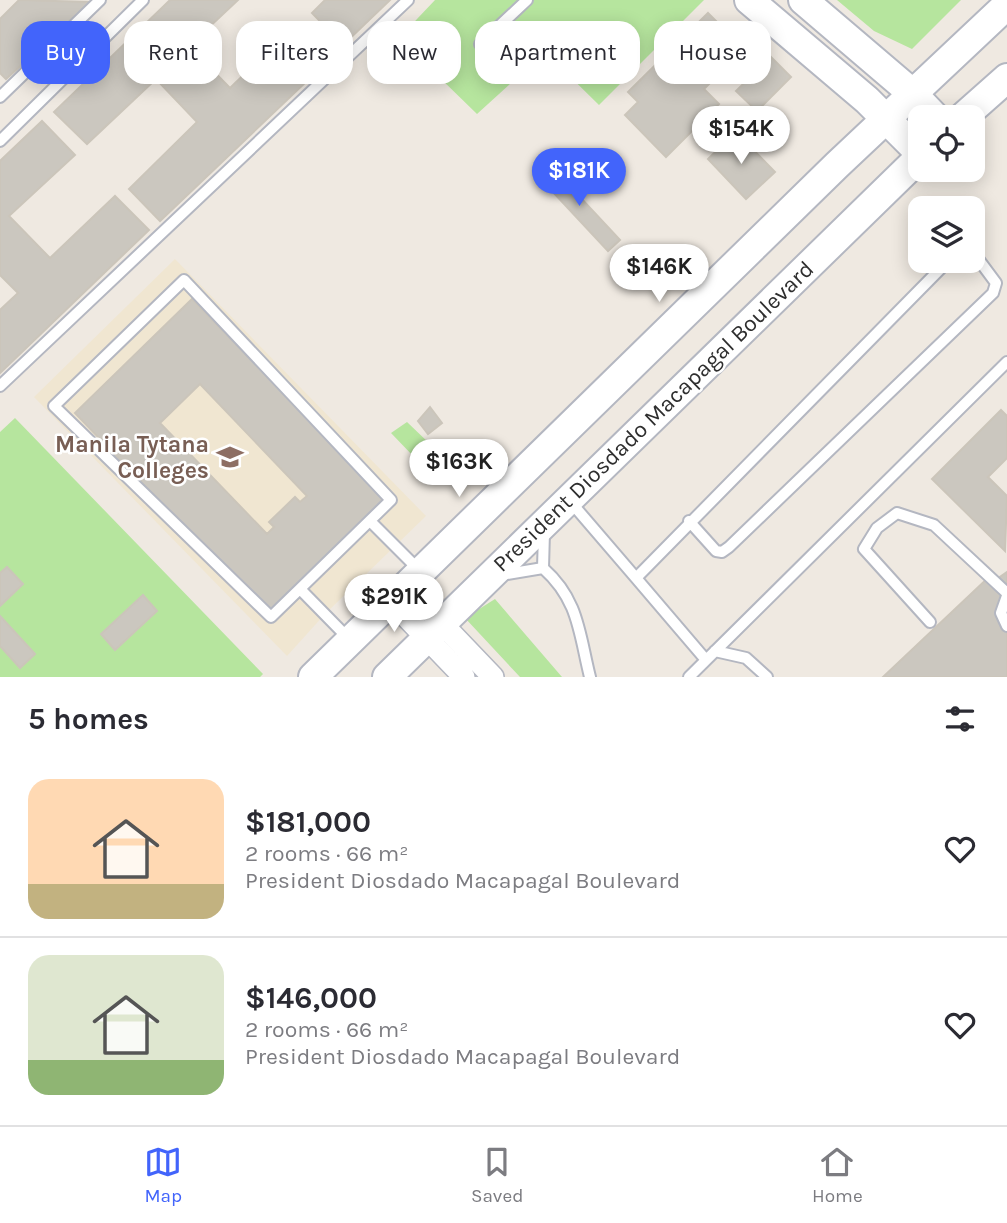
<!DOCTYPE html>
<meta charset="utf-8">
<style>
body{margin:0;font-family:Karla,sans-serif;background:#f7f7f7;color:#2b2b33;height:100vh;display:flex;flex-direction:column;font-size:26px;white-space:nowrap}
*{box-sizing:border-box;margin:0}
p{font-size:23px;color:#7c7c81}
.icon{flex:none;width:38px;height:38px;fill:none;stroke:currentColor;stroke-width:2;stroke-linecap:round;stroke-linejoin:round}
.map{position:relative;height:677px;overflow:hidden}
.drawer{display:flex;flex-direction:column;background:#fff;flex:1}
.drawer>*{flex:none}
.hud{position:absolute;left:21px;top:21px;width:966px;height:63px;display:flex;gap:14px}
.buttons{position:absolute;left:908px;top:105px;display:grid;gap:14px}
.buttons a{display:grid;place-items:center;width:77px;height:77px;border-radius:14px;background:#fff;box-shadow:0 4px 18px #0003;font-size:35px}
.price{position:absolute;translate:-50% -60px;padding:0 16px;border-radius:24px;background:#fff;color:#222;font-size:23px;line-height:46px;filter:drop-shadow(0 2px 4px #0008)}
.price::after{content:'';position:absolute;left:50%;top:42px;width:21px;height:16px;margin-left:-10px;background:inherit;clip-path:polygon(0 0,100% 0,50% 100%)}
.price.selected{background:#4264fb;color:#fff}
ul{padding:0;list-style:none}
li{display:flex;align-items:center;gap:21px;height:175px;padding:0 28px}
li+li{border-top:2px solid #e1e1e2}
li span{display:grid;place-items:center;flex:none;width:196px;height:140px;border-radius:21px;color:#555}
li>.icon{margin-inline-start:auto}
span .icon{width:84px;height:84px;fill:#fffc;stroke-width:1}
li b{font-size:30px}
h2{display:flex;justify-content:space-between;align-items:center;height:84px;padding:0 28px;font-size:30px}
.chip{padding:0 24px;border-radius:21px;background:#fff;box-shadow:0 4px 18px #0003;font-size:24px;line-height:63px}
.chip.selected{background:#4264fb;color:#fff}
.tab-bar{display:flex;justify-content:space-around;align-items:center;height:98px;border-top:2px solid #e1e1e2;background:#fff;font-size:19px;color:#7c7c81}
.tab-bar a{display:grid;justify-items:center;gap:4px}
.tab-bar .selected{color:#4264fb}
.map>svg:first-child{display:block}
</style>
<div class="map">
<svg width="1007" height="677" viewBox="0 0 1007 677">
<rect width="100%" height="100%" fill="#efe9e1"/>
<path fill="#f0e6d1" d="M175,259l251,257 -101,98 -38,42 -253,-259z"/>
<path fill="#b6e59e" d="M435,0h269l-105,105 -54,-53 -68,62 -78,-76z
M837,0h124l-49,49 -38,-18z
M15,418l248,256 -3,3h-260v-245z
M407,422l24,23 -16,13 -24,-25z
M495,599l67,78h-42l-55,-59z"/>
<path fill="#cbc7bf" stroke="#cbc5ba" stroke-width="2" fill-rule="evenodd" d="M19,0l72,2 -85,77 -6,-6v-54z
M170,0h68l-49,46 41,42 65,-63 34,35 -169,161 -31,-32 68,-67 -41,-43 -69,65 -33,-32z
M325,0h65l-47,45 -31,-32z
M708,13l36,36 -40,40 15,15 -53,53 -41,-42 13,-13 -10,-10z
M771,57l20,20 -34,34 -21,-20z
M42,121l33,34 -66,61 41,42 65,-62 34,34 -149,143v-63l18,-17 -18,-18v-114z
M736,132l39,40 -29,27 -38,-40z
M550,165l70,75 -12,11 -70,-75z
M192,299l197,204 -118,114 -196,-204zM200,384l107,112 -7,6 -5,-5 -26,25 5,5 -7,7 -107,-111z
M430,407l12,16 -14,11 -10,-13z
M1001,410l6,6v42l-19,19 19,19 -2,55 -73,-72z
M7,567l16,17 -23,22v-33z
M1007,572v105h-124l107,-101 4,5z
M143,595l14,16 -42,39 -14,-16z
M0,616l35,38 -15,14 -20,-22z"/>
<g fill="none" stroke-linecap="round" stroke-linejoin="round">
<defs>
<path id="lane" d="M480,44l47,-44
M0,97l100,-97
M0,141l143,-141
M184,280l207,220 -120,117 -217,-211z
M0,386l408,-386
M569,500l67,78 312,-317
M370,521l51,51
M689,521l27,30 6,1 7,-5 264,-254 3,-10 -23,-31
M543,568c36,32 36,65 47,109
M543,568l1,-36
M501,575l42,-7
M636,578l70,82
M301,590l49,50
M1007,596l-6,17 6,13
M930,622l-66,-73 13,-21 20,-15 37,12 73,68
M715,651l31,7 21,19
M689,677l318,-315"/>
<path id="street" d="M406,586l87,91
M391,601l73,76"/>
<path id="secondary" d="M749,0l118,100 53,53
M803,0l109,93 23,24
M963,117l44,-39
M313,677l524,-512 170,-160
M387,677l533,-520"/>
</defs>
<use href="#lane" stroke="#b4b7c1" stroke-width="14"/>
<use href="#street" stroke="#b4b7c1" stroke-width="24"/>
<use href="#secondary" stroke="#b4b7c1" stroke-width="32"/>
<use href="#lane" stroke="#fff" stroke-width="10"/>
<use href="#street" stroke="#fff" stroke-width="21"/>
<use href="#secondary" stroke="#fff" stroke-width="28"/>
</g>
<defs>
<symbol id="university-bare" viewBox="-9 -9 18 18"><path d="M0-5L7-2L0 1L-7-2ZM-4 1L0 2.5L4 1V4Q0 6-4 4Z" fill="#8d6e63" stroke="#fff" stroke-width="2.5" paint-order="stroke"/></symbol>
</defs>
<g fill-rule="evenodd">
<use href="#university-bare" x="211" y="438" width="38" height="38"/>
</g>
<g text-anchor="middle" stroke-width="5" stroke-linejoin="round" paint-order="stroke">
<g font-size="23" fill="#2e2e2e" stroke="#fff">
<text transform="translate(653 416) rotate(-44)" y="8">President Diosdado Macapagal Boulevard</text>
</g>
<g font-size="23" font-weight="bold" fill="#785e54" stroke="#fff" text-anchor="end">
<text x="209" y="452">Manila Tytana<tspan x="209" dy="26">Colleges</tspan></text>
</g>
</g>
</svg>
<div class="buttons">
<a><svg class="icon" aria-label="locate" viewBox="0 0 24 24"><circle cx="12" cy="12" r="6"/><path d="M12 2v4M12 18v4M2 12h4M18 12h4"/></svg></a>
<a><svg class="icon" aria-label="layers" viewBox="0 0 24 24"><path d="M12 4l9 5-9 5-9-5zM3 14l9 5 9-5"/></svg></a>
</div>
<b class="price" style="left:741px;top:166px">$154K</b>
<b class="price selected" style="left:579px;top:208px">$181K</b>
<b class="price" style="left:659px;top:304px">$146K</b>
<b class="price" style="left:459px;top:499px">$163K</b>
<b class="price" style="left:394px;top:634px">$291K</b>
<div class="hud">
<a class="chip selected">Buy</a>
<a class="chip">Rent</a>
<a class="chip">Filters</a>
<a class="chip">New</a>
<a class="chip">Apartment</a>
<a class="chip">House</a>
</div>
</div>
<section class="drawer">
<h2>5 homes<svg class="icon" aria-label="filters" viewBox="0 0 24 24"><path d="M4 7h16M4 17h16"/><circle cx="9" cy="7" r="2"/><circle cx="15" cy="17" r="2"/></svg></h2>
<ul>
<li><span style="background:linear-gradient(#ffd9b3 75%,#c2b280 0)"><svg class="icon" aria-label="home" viewBox="0 0 24 24"><path d="M3 11l9-7 9 7M6 9v11h12V9"/></svg></span><div><b>$181,000</b><p>2 rooms · 66 m²</p><p>President Diosdado Macapagal Boulevard</p></div><svg class="icon" aria-label="heart" viewBox="0 0 24 24"><path d="M12 20l-8-8c-3-5 5-10 8-4 3-6 11-1 8 4z"/></svg></li>
<li><span style="background:linear-gradient(#dfe7d0 75%,#8fb573 0)"><svg class="icon" aria-label="home" viewBox="0 0 24 24"><path d="M3 11l9-7 9 7M6 9v11h12V9"/></svg></span><div><b>$146,000</b><p>2 rooms · 66 m²</p><p>President Diosdado Macapagal Boulevard</p></div><svg class="icon" aria-label="heart" viewBox="0 0 24 24"><path d="M12 20l-8-8c-3-5 5-10 8-4 3-6 11-1 8 4z"/></svg></li>
</ul>
</section>
<nav class="tab-bar">
<a class="selected"><svg class="icon" aria-label="map" viewBox="0 0 24 24"><path d="M3 6l6-2 6 2 6-2v14l-6 2-6-2-6 2zM9 4v14M15 6v14"/></svg>Map</a>
<a><svg class="icon" aria-label="saved" viewBox="0 0 24 24"><path d="M7 4h10v16l-5-4-5 4z"/></svg>Saved</a>
<a><svg class="icon" aria-label="home" viewBox="0 0 24 24"><path d="M3 11l9-7 9 7M6 9v11h12V9"/></svg>Home</a>
</nav>
